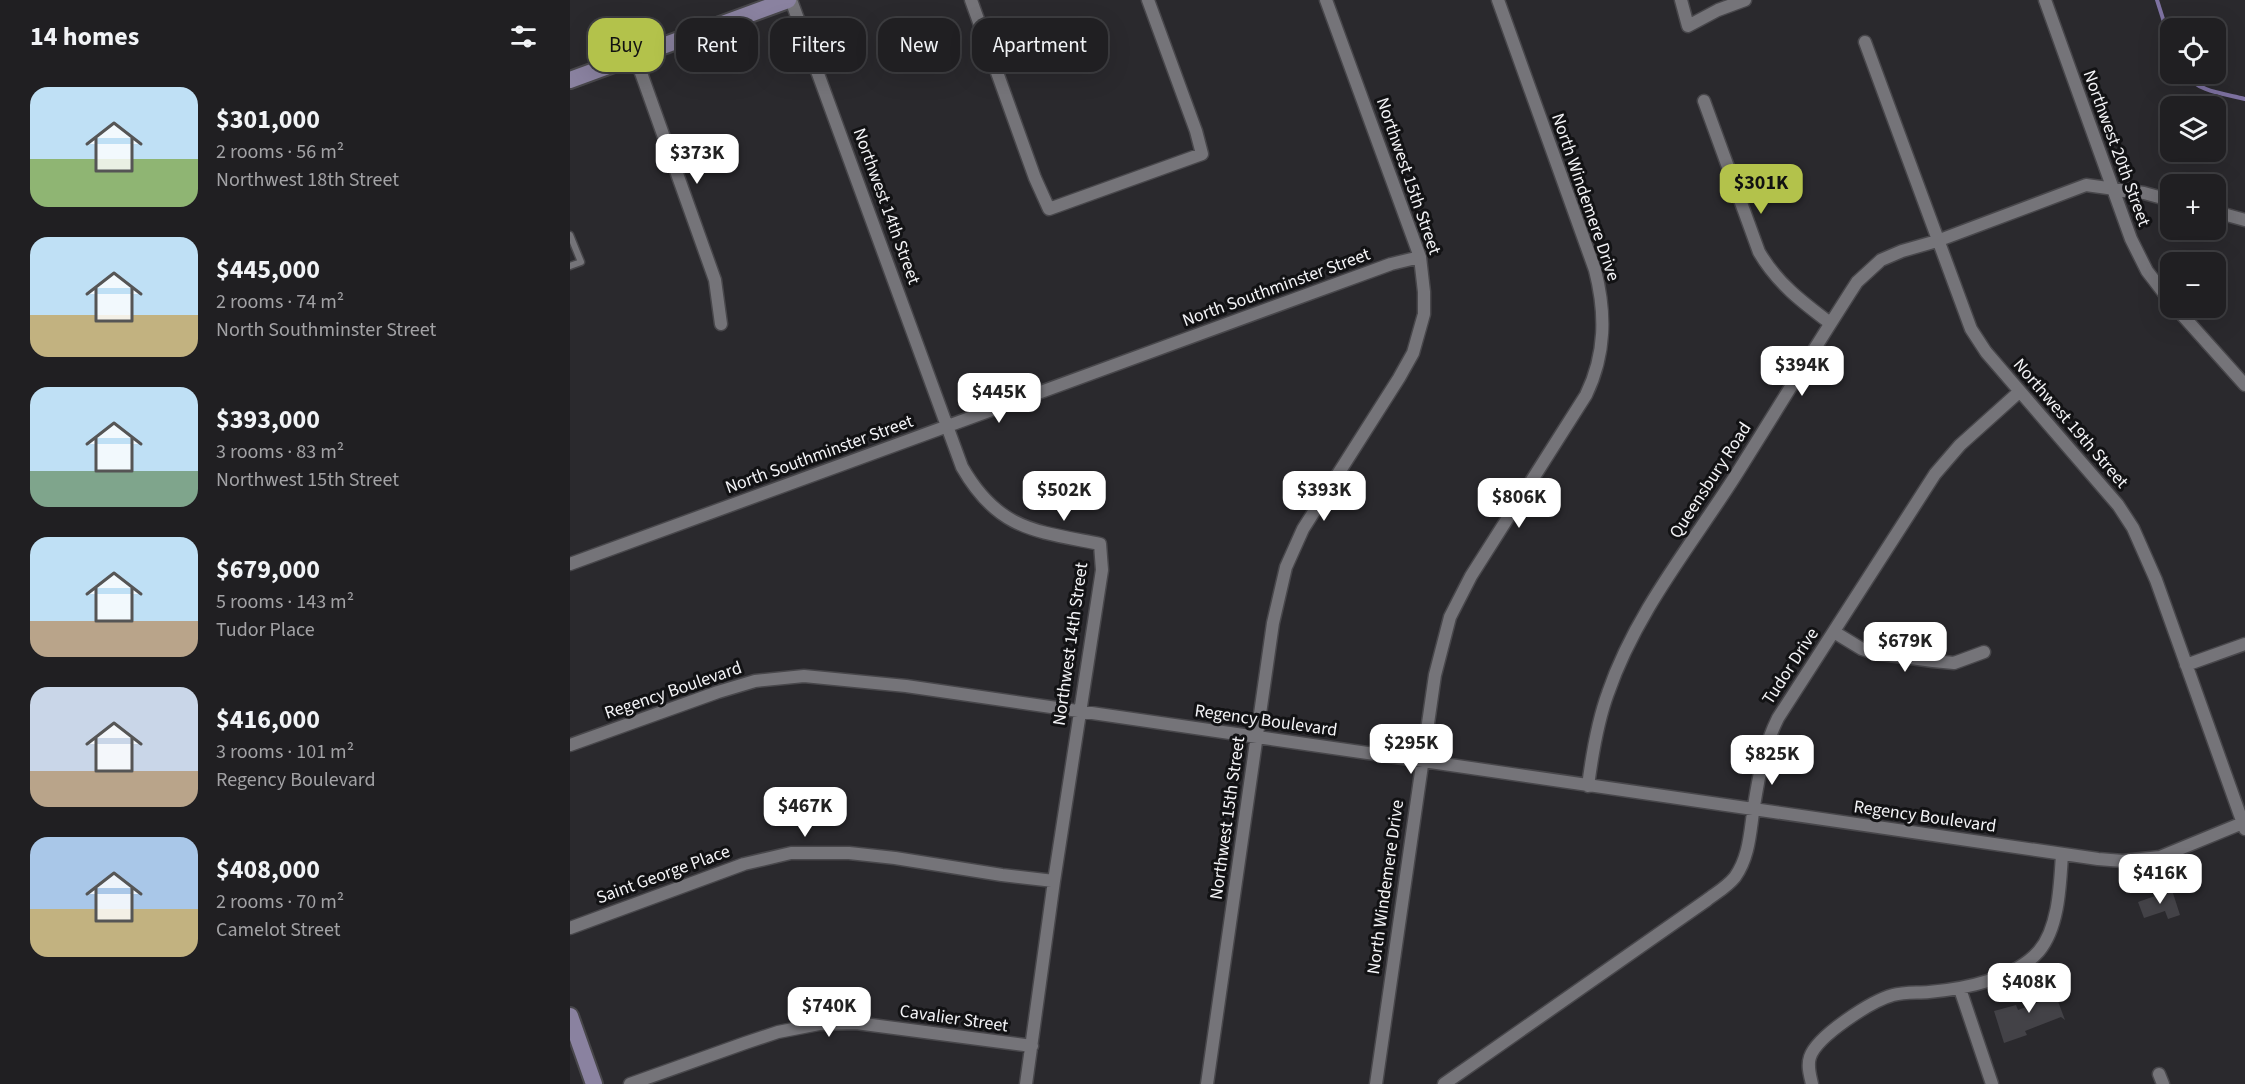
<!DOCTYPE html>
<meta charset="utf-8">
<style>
body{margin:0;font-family:"Source Sans 3",sans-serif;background:#28272a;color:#f1f3f6;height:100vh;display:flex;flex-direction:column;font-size:22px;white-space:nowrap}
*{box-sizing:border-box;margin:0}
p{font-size:20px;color:#a2a2a5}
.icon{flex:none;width:33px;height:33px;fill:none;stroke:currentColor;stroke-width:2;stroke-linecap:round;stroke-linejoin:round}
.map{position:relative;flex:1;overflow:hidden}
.side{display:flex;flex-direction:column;background:#201f22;width:570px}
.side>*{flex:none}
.hud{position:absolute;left:18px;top:18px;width:570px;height:54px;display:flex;gap:12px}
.tools{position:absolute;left:1590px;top:18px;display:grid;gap:12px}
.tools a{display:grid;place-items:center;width:66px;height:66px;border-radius:12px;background:#201f22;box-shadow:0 6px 24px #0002,0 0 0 2px #3d3d40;font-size:30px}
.price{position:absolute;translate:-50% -51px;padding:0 14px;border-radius:12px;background:#fff;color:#222;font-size:20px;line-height:39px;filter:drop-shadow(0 2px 3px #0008)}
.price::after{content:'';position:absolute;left:50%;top:36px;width:18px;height:14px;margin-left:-9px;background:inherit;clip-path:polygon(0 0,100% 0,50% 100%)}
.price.on{background:#b3c24b;color:#111}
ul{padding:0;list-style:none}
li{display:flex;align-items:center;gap:18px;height:150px;padding:0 30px}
li span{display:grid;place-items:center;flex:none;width:168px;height:120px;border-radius:18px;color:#555}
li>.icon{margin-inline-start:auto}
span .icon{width:72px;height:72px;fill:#fffc;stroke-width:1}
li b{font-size:26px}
h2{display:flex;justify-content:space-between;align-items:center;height:72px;padding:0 30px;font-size:26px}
.chip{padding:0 21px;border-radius:18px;background:#201f22;box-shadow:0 6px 24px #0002,0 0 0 2px #3d3d40;font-size:21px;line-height:54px}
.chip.on{background:#b3c24b;color:#111}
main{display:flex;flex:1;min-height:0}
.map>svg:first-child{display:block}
</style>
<main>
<section class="side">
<h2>14 homes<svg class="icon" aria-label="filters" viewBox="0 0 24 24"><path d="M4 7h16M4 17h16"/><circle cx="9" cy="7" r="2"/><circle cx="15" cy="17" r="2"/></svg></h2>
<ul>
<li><span style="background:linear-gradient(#bfe0f5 60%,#8fb573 0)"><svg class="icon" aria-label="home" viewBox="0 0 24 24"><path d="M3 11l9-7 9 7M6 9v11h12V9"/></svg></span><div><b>$301,000</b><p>2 rooms · 56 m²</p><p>Northwest 18th Street</p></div></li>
<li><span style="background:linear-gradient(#bfe0f5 65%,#c2b280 0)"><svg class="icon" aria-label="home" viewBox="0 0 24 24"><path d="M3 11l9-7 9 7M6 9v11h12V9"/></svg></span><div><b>$445,000</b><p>2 rooms · 74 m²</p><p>North Southminster Street</p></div></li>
<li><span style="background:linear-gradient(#bfe0f5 70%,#7fa58c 0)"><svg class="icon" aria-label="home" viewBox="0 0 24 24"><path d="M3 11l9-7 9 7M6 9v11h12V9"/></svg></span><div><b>$393,000</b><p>3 rooms · 83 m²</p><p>Northwest 15th Street</p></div></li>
<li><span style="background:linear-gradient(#bfe0f5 70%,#b9a48a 0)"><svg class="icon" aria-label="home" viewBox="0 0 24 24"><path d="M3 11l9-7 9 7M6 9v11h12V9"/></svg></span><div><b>$679,000</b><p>5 rooms · 143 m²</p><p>Tudor Place</p></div></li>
<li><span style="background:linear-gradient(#c9d6e8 70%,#b9a48a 0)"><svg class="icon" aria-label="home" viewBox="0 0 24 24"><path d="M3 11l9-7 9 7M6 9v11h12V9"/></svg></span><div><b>$416,000</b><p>3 rooms · 101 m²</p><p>Regency Boulevard</p></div></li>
<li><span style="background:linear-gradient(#a9c7e8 60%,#c2b280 0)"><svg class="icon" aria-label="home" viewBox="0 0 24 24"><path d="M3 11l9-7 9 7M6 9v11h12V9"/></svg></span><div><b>$408,000</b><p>2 rooms · 70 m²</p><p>Camelot Street</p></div></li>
</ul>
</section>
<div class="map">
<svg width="1675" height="1084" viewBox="0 0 1675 1084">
<rect width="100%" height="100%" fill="#2a292d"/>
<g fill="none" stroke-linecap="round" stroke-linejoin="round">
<path stroke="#7e72a2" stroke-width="4" d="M1587,0l13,41
M1617,74c9,18 40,20 58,25"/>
</g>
<path fill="#434247" d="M1602,890l8,25 -12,4 -3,-8 -21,7 -6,-16z
M1472,977l11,11 12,32 -4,-3 -36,14 2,4 -23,8 -10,-32 22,-6 2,5 27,-10 -13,-14z"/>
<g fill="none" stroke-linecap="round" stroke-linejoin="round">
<defs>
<path id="service" d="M0,235l11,27 -11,4"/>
<path id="minor" d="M221,0l171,467c36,63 73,64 138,77l2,26 -48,311 -28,203
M401,0l64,178 14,31 153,-55 -6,-23 -48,-131
M1111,0l7,26 30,-16 27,-10
M1475,0l86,239 16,32 23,30
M1295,42l106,287 15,23 132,153 15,23 23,52 89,249
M65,56l80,224 6,44
M1134,101l55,151c18,31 43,50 71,71
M1646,212l29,8
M1606,308l69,77
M0,564l821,-300 29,-7
M1264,632l28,17 12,4 59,8 21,2 30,-11
M1616,665l59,-21
M0,745l148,-53 37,-11 49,-5 102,10 1192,173 25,2 37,-4 85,-35
M1018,786c4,-31 9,-63 20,-93 27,-79 81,-145 126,-215 41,-65 81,-131 123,-196l24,-22 21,-9 35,-10 149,-56 58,8 26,7
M0,928l174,-64 47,-11h58l46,5 107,17 52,6
M1390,989l32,95
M1589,1074l4,10
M60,1084l115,-41 33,-11 41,-8 37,-1 176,23
M637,1084l66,-461 13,-56 17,-38 96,-151 14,-25 11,-39v-22l-4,-35 -94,-257
M806,1084l59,-409 15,-58 21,-41 115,-181c20,-41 20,-82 9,-125l-97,-270
M874,1084l263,-184c9,-7 20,-13 28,-23 15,-21 15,-47 19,-71 5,-31 10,-60 24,-88l157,-244 25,-29 59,-53
M1242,1084c-2,-9 -5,-18 -2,-27 7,-21 61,-56 83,-62 11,-3 24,-2 36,-3 35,-3 86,-13 110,-41 20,-24 21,-66 23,-97"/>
<path id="secondary" d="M0,80l218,-80
M0,1016l24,68"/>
</defs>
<use href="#service" stroke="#48474b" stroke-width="9"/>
<use href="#minor" stroke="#48474b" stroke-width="15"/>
<use href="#secondary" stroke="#48474b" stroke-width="20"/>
<use href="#service" stroke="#757479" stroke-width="6"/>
<use href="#minor" stroke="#757479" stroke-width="12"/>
<use href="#secondary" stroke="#8a82a0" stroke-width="16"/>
</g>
<g text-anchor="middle" stroke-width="6" stroke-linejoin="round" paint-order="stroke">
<g font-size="18" fill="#f4f4f7" stroke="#121214">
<text transform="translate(1547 148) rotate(70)" y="6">Northwest 20th Street</text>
<text transform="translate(839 176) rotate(71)" y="6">Northwest 15th Street</text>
<text transform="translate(1016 197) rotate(71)" y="6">North Windemere Drive</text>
<text transform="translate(317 206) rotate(70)" y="6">Northwest 14th Street</text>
<text transform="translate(706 287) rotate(-20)" y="6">North Southminster Street</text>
<text transform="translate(1501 423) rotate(49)" y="6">Northwest 19th Street</text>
<text transform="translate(249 454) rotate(-20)" y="6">North Southminster Street</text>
<text transform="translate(1140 480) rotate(-57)" y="6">Queensbury Road</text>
<text transform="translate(500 644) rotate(-82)" y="6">Northwest 14th Street</text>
<text transform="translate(1220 666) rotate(-57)" y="6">Tudor Drive</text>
<text transform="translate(103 690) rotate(-19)" y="6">Regency Boulevard</text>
<text transform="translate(696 720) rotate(8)" y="6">Regency Boulevard</text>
<text transform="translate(1355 816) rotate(8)" y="6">Regency Boulevard</text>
<text transform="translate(657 818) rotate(-82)" y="6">Northwest 15th Street</text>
<text transform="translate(93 874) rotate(-20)" y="6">Saint George Place</text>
<text transform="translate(815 887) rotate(-82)" y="6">North Windemere Drive</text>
<text transform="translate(384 1018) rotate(8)" y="6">Cavalier Street</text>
</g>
</g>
</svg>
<div class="tools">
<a><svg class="icon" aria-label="locate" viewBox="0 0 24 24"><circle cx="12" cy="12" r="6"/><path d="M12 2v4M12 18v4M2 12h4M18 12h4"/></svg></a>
<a><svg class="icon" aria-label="layers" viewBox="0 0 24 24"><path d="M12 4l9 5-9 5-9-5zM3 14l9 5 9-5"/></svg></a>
<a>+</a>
<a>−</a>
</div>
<b class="price" style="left:127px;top:185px">$373K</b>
<b class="price on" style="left:1191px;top:215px">$301K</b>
<b class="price" style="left:1232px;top:397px">$394K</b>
<b class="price" style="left:429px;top:424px">$445K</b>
<b class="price" style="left:494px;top:522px">$502K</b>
<b class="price" style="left:754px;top:522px">$393K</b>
<b class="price" style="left:949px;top:529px">$806K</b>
<b class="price" style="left:1335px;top:673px">$679K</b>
<b class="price" style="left:841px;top:775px">$295K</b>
<b class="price" style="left:1202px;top:786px">$825K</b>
<b class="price" style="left:235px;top:838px">$467K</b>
<b class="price" style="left:1590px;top:905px">$416K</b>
<b class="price" style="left:1459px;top:1014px">$408K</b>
<b class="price" style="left:259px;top:1038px">$740K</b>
<div class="hud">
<a class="chip on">Buy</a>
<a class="chip">Rent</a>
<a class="chip">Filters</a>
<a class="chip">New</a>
<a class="chip">Apartment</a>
</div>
</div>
</main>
